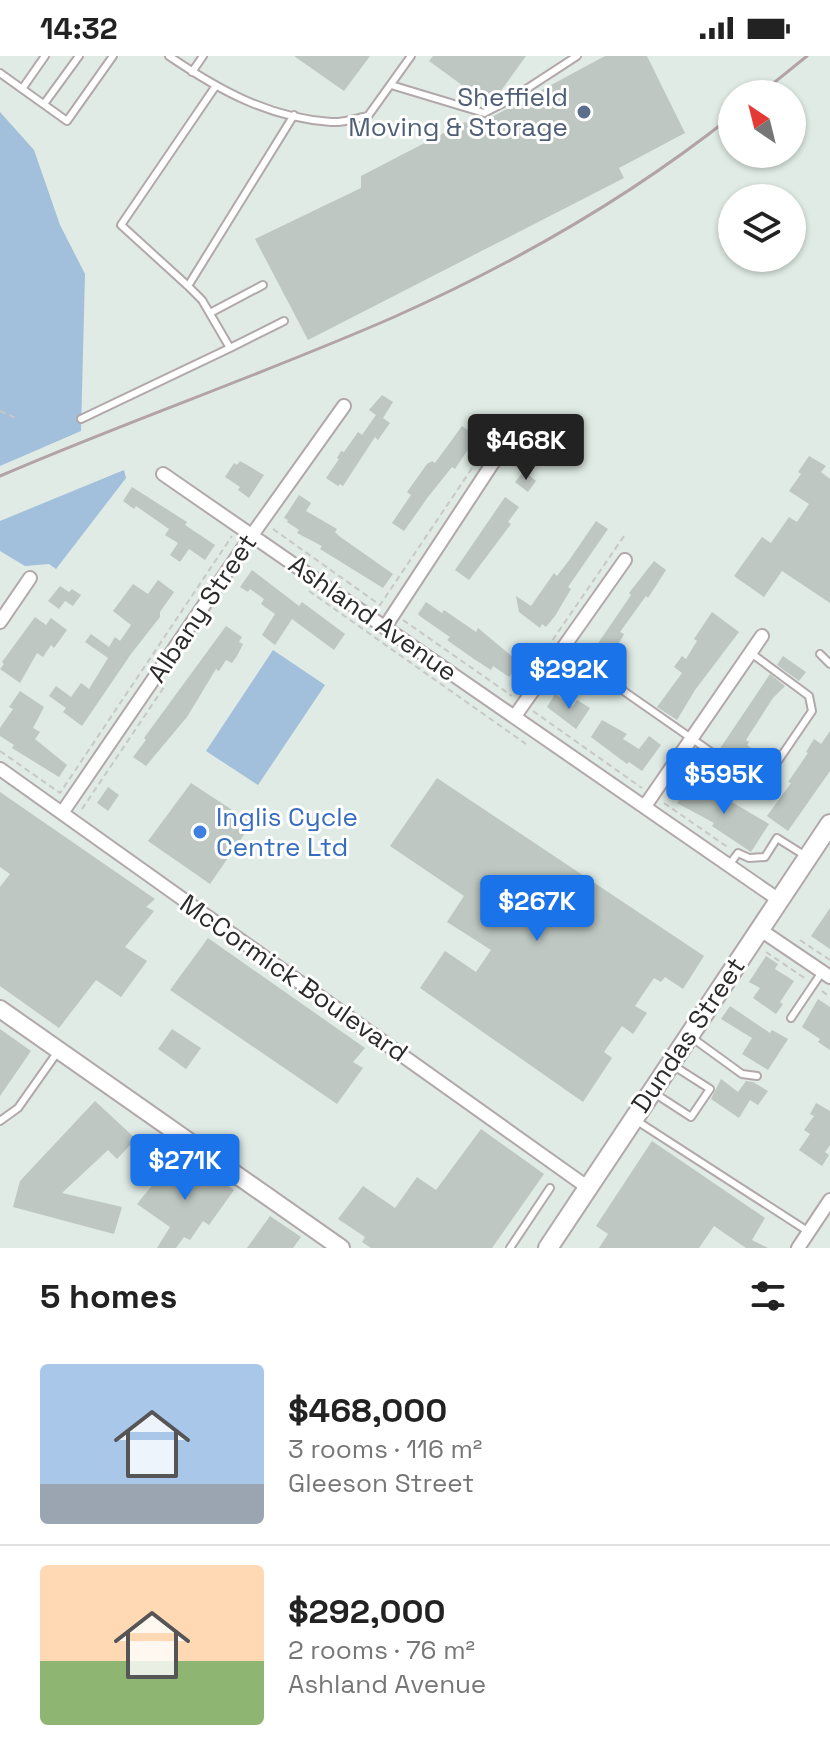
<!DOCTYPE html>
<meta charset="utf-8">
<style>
body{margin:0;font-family:"Space Grotesk",sans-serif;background:#f2f2f2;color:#222;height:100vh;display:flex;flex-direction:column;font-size:30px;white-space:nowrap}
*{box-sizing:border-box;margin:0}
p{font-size:26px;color:#767676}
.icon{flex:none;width:44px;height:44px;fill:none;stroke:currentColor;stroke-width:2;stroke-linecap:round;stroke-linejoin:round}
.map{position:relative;height:1192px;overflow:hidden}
.sheet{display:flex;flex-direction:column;background:#fff;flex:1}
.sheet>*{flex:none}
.needle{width:52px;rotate:325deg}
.buttons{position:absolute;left:718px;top:24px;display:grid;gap:16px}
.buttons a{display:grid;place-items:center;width:88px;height:88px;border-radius:50%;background:#fff;box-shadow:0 2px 6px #0004;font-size:40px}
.price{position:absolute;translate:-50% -68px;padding:0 18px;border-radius:8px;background:#1a73e8;color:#fff;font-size:26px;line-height:52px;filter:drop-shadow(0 2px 4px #0008)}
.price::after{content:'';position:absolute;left:50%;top:48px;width:24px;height:18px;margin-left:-12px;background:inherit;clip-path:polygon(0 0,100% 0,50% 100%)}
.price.selected{background:#222;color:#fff}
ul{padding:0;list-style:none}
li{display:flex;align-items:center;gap:24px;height:200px;padding:0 40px}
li+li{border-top:2px solid #e0e0e0}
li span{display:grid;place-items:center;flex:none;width:224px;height:160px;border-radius:8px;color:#555}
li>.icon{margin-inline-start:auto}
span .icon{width:96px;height:96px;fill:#fffc;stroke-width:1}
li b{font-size:34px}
h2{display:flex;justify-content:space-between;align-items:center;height:96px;padding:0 40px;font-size:34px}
.status{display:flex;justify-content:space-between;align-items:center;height:56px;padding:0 40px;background:#fff;direction:ltr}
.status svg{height:22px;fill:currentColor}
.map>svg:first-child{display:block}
</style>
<div class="status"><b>14:32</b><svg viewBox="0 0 49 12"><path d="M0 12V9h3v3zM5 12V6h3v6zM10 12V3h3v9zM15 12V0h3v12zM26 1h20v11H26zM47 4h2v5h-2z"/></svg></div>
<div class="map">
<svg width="830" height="1192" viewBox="0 0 830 1192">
<rect width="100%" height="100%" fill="#dfebe4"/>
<path fill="#a2bfdb" d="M0,56l34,38 26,75 25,49 -4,157 -81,35z
M124,414l2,8 -70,91 -7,-5 -24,2 -25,-15v-30z
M273,594l52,35 -67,100 -52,-34z"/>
<path fill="#bec7c1" d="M294,0h76l-26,35z
M433,0h93l-33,46 -5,2 -59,-43z
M605,0h42l38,77 -66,35 5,10 -316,162 -53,-101 106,-51v-12l104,-54 10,4z
M382,339l11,7 -10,16 7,5 -12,17 -3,-3 -32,49 -3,-2 -2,2 -12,-8 13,-19 -2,-1 4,-7 3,1 14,-20 4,3 14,-20 -7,-5z
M462,370l14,10 -3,6 -18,27 -3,-2 -24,30 -24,34 -12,-8 19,-28 -4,-3 20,-28 5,-3 3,2z
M809,400l17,10 -5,6 9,7v124l-48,-32 -18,26 -30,-21 28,-39 9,6 18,-26 8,5 12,-18 -20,-13 12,-17 -3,-2z
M240,405l24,14 -15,23 -11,-8 2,-3 -15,-10 9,-14 3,2z
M524,415l12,10 -8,11 -13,-10z
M132,431l55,35 -2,3 30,20 -10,15 -16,-11 -9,13 -10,-7 8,-12 -13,-8 4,-6 -33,-23 -2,3 -11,-8z
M299,439l12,8 -5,8 31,18 -2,3 4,4 54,38 -10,14 -63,-39 2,-3 -25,-13 2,-3 -12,-8 1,-2 -4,-2z
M505,441l14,10 -11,15 3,2 -42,56 -14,-10z
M596,465l12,8 -40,58 3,2 -16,27 -9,11 -4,-3 -2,4 -21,-16 -3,-16 15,10 23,-33 3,3 13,-17z
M654,505l12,9 -18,28 -2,-2 -26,36 4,2 -2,4 -20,30 -14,-10 43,-63 -2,-2z
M252,514l47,36 3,-4 43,32 -11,16 -42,-31 -17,26 -13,-10 13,-21 -14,-10 3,-5 -14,-10 -2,3 -8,-5z
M158,524l16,12 -14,20v5l-29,37 -49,72 -19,-14 3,-4 -17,-12 7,-10 15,11 10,-14 8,6 19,-31 -23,-16 6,-8 18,13 6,-10 5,4 11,-16 -18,-14 20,-27 15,10z
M60,530l9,6 3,-3 9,6 -8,11 -8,-5 -6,8 -11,-8z
M426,546l16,11 2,-3 32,22 2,-4 42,35 -11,14 -16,-11 -2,4 -17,-11 -27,-19 3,-3 -29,-20 -3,-3z
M712,556l27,20 -44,58 -18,30 -20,-13 25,-34 -8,-6 8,-11 4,3 11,-18 -3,-2z
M35,561l11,8 5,-7 16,12 -13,18 -3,-3 -8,12 -6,-4 -17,30 -20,-14 4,-5 -2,-2z
M226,570l16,11 -3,5 4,2 -6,12 -5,7 -6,-3 -7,11 -3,-2 -29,48 -41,49 -13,-9 13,-17 -2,-2z
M783,600l23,16 -7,9 -22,-16z
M770,618l15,12 -12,12 -27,42 3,2 -2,3 4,3 -12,16 -20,-14z
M20,635l24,16 -11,21 7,4 -5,7 32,26 -8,12 -47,-29 2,-3 -14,-9v-8l13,-19 -4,-2z
M555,638l18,12 4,-6 13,8 -14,21 -29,-22z
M602,664l25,14 -4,5 16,10 10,-13 12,9 -19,26 -13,-9 -2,2 -36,-27z
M830,675v40l-42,60 -21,-15 24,-33 -3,-1 20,-29 -2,-1 8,-13 7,5z
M437,722l267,178 -21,33 -18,-12 -4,5 -7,-4 -19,28 12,7 -14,21 -11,-8 -18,26 8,6 -29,44 -163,-114 25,-37 31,21 15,-22 -44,-28 17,-26 -74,-50z
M691,726l4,2 1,-2 32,21 2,-2 39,23 -18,28 -39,-26 2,-3 -37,-20z
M191,727l61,40 -42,61 -62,-43z
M108,731l11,8 -11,16 -11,-8z
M0,736l155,107 -9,8 8,4 -29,36 22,14 -26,36 -25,-17 -37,48 -59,-42v-99l10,-13 -10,-7z
M830,852v41l-19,-13z
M208,882l157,110 -12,14 10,6 -26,36 -167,-114z
M766,900l12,8 -3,5 19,12 -14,21 3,2 -7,10 -23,-16 7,-10 -11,-6z
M818,943l12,8v43l-12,-8 2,-3 -18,-12z
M730,950l40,27 2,-3 16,9 -20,31 -26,-16 10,-16 -31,-19z
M0,973l31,22 -31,45z
M172,973l29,19 -15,21 -28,-20z
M721,1023l17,13 8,-11 7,1 15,9 -10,14 -8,-5 -11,18 -28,-19z
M95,1045l41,38 -19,20 -9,-9 -46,43 60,14 -8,27 -101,-27 7,-26z
M816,1047l14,8v34l-5,7 4,3 -7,11 -23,-16 11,-16 -6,-4 10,-14 -4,-2z
M481,1073l63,45 -52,74h-121l-9,-6 3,-5 -27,-18 25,-33 32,22 22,-31 19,13z
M652,1085l113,77 -13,22 16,8h-22l-32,-22 -15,22h-100l9,-14 -12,-8z
M195,1107l39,27 -25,35 -6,-4 -13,19 -6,-3 -8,11h-19l13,-21 -33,-23 31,-38 17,12z
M270,1160l31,21 -8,11h-46z"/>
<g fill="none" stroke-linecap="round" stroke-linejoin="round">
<defs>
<path id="service" d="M169,0c50,34 100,62 162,66 12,1 26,-4 37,-6l43,-60
M192,16l11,-16
M0,17l67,48 46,-65
M391,29l93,28 27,-14 66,-43
M215,31l-94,138 67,61 106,-171
M22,33l23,-33
M44,48l35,-48
M210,257l53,-28
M230,292l54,-27
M81,363l149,-71 -28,-48 -14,-14
M562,592l192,134 11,-2 47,-69 -3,-15 -58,-43
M820,598l10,10
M729,809l9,-12 11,5 16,-1 12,-19 27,17
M791,962l31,-46
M691,981l51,37 15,2
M654,1037l37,24 19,-28 -36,-23
M0,1065l18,-13 41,-58
M637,1065l172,111
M510,1192l40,-60"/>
<path id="minor" d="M163,418l616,426
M0,566l30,-44
M385,571l111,-169
M515,660l110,-156
M0,713l587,418
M645,750l117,-170
M62,757l190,-278 92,-129
M759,873l71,48
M798,1192l32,-48"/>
<path id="tertiary" d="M0,953l341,239"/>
<path id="secondary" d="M548,1192l282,-424"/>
</defs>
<use href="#service" stroke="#b2a8ac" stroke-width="10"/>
<use href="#minor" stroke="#b2a8ac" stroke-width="16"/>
<use href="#tertiary" stroke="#b2a8ac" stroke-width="20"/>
<use href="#secondary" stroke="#b2a8ac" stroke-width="22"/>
<path stroke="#c8c8c8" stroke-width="2" stroke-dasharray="6 4" stroke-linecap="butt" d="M0,355l18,8
M273,473l107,76 109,-162
M309,535l217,153
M403,564l109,76
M530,617l94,-137
M533,655l109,77
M0,695l60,42 172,-257
M664,747l65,45
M82,753l84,-125
M800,884l30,20
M766,896l40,27
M822,935l8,6"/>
<use href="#service" stroke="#fff" stroke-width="6"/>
<use href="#minor" stroke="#fff" stroke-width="12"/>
<use href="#tertiary" stroke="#fff" stroke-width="16"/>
<use href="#secondary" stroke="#fff" stroke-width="18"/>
<path stroke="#b3a2a7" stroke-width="3" d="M760,38l47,-38
M0,420c130,-56 264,-102 394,-159 119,-53 236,-120 338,-201"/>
</g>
<circle fill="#5c6f8a" stroke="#fff" stroke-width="3" cx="584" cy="56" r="8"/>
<circle fill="#3f7fe0" stroke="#fff" stroke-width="3" cx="200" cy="776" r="8"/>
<g text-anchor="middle" stroke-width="6" stroke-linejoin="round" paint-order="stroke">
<g font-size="26" fill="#4e5e75" stroke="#fff" text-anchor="end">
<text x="568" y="50">Sheffield<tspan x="568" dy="30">Moving &amp; Storage</tspan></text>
</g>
<g font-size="26" fill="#2b2b2b" stroke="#fff">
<text transform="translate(202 552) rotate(-56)" y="9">Albany Street</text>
<text transform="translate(373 562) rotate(35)" y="9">Ashland Avenue</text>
<text transform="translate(294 922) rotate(35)" y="9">McCormick Boulevard</text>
<text transform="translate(688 979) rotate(-56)" y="9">Dundas Street</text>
</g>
<g font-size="26" fill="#366cbe" stroke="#fff" text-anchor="start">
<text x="216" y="770">Inglis Cycle<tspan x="216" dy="30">Centre Ltd</tspan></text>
</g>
</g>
</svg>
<div class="buttons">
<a><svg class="needle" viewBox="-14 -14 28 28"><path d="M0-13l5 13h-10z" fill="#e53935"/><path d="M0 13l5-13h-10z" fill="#767676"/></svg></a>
<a><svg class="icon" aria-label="layers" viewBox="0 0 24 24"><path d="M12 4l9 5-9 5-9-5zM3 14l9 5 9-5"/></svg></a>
</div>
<b class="price selected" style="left:526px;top:426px">$468K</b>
<b class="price" style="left:569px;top:655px">$292K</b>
<b class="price" style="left:724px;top:760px">$595K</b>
<b class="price" style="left:537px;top:887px">$267K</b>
<b class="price" style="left:185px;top:1146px">$271K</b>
</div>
<section class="sheet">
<h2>5 homes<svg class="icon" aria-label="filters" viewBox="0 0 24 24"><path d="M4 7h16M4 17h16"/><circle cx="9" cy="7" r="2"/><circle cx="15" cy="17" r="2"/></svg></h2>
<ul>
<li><span style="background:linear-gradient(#a9c7e8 75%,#9aa5b1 0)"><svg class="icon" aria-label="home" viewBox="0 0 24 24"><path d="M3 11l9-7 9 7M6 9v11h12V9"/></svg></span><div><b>$468,000</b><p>3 rooms · 116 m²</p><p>Gleeson Street</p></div></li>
<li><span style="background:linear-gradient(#ffd9b3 60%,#8fb573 0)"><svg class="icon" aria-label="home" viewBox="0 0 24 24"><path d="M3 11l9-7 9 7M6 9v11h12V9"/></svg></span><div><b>$292,000</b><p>2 rooms · 76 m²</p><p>Ashland Avenue</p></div></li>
</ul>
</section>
